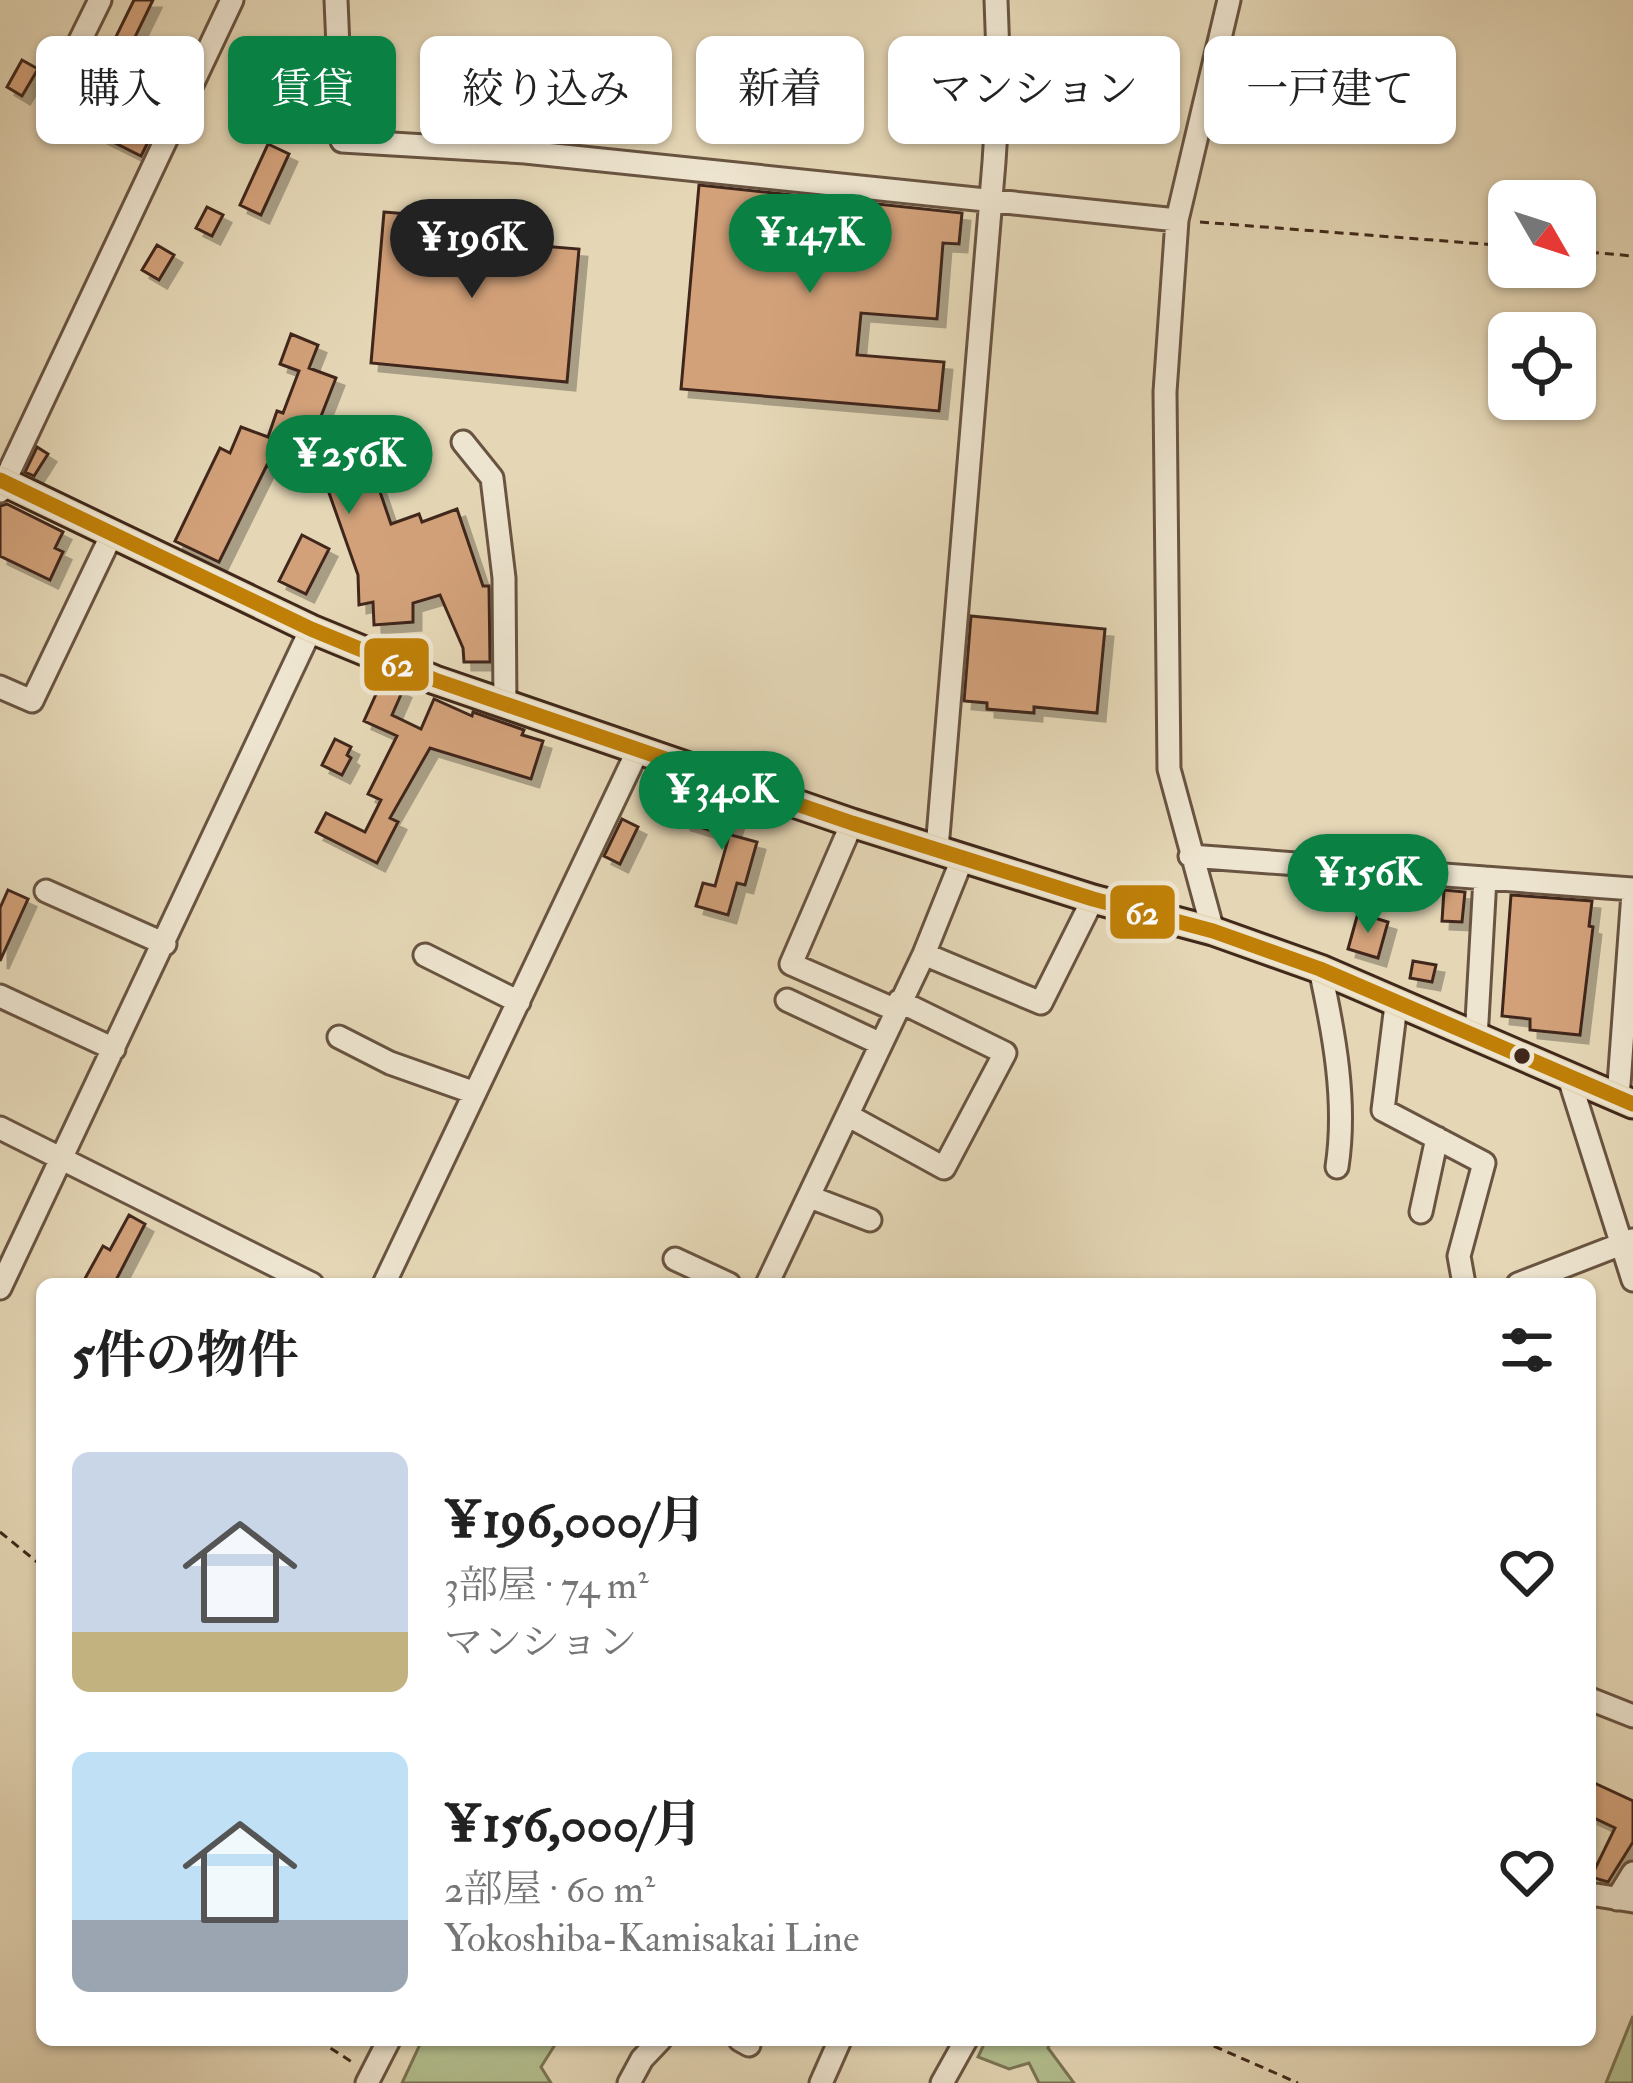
<!DOCTYPE html>
<html lang="ja">
<meta charset="utf-8">
<style>
body{margin:0;font-family:"IM FELL Double Pica","Noto Serif JP",serif;background:#f2f2f2;color:#222;height:100vh;display:flex;flex-direction:column;font-size:45px;white-space:nowrap}
*{box-sizing:border-box;margin:0}
p{font-size:39px;color:#767676}
.icon{flex:none;width:66px;height:66px;fill:none;stroke:currentColor;stroke-width:2;stroke-linecap:round;stroke-linejoin:round}
.map{position:relative;flex:1;overflow:hidden}
.side{position:absolute;left:36px;top:1278px;width:1560px;height:768px;display:flex;flex-direction:column;background:#fff;border-radius:18px;box-shadow:0 3px 9px #0004}
.side>*{flex:none}
.banner{position:absolute;left:36px;top:36px;width:1563px;height:108px;display:flex;gap:24px}
.needle{width:78px;rotate:129deg}
.buttons{position:absolute;left:1488px;top:180px;display:grid;gap:24px}
.buttons a{display:grid;place-items:center;width:108px;height:108px;border-radius:18px;background:#fff;box-shadow:0 3px 9px #0004;font-size:60px}
.price{position:absolute;translate:-50% -102px;padding:0 27px;border-radius:42px;background:#0b8043;color:#fff;font-size:39px;line-height:78px;filter:drop-shadow(0 3px 6px #0008)}
.price::after{content:'';position:absolute;left:50%;top:72px;width:36px;height:27px;margin-left:-18px;background:inherit;clip-path:polygon(0 0,100% 0,50% 100%)}
.price.current{background:#222;color:#fff}
ul{padding:0;list-style:none}
li{display:flex;align-items:center;gap:36px;height:300px;padding:0 36px}
li span{display:grid;place-items:center;flex:none;width:336px;height:240px;border-radius:18px;color:#555}
li>.icon{margin-inline-start:auto}
span .icon{width:144px;height:144px;fill:#fffc;stroke-width:1}
li b{font-size:51px}
h2{display:flex;justify-content:space-between;align-items:center;height:144px;padding:0 36px;font-size:51px}
.pill{padding:0 42px;border-radius:18px;background:#fff;box-shadow:0 3px 9px #0004;font-size:42px;line-height:108px}
.pill.current{background:#0b8043;color:#fff}
.map>svg:first-child{display:block}
</style>
<div class="map">
<svg width="1633" height="2083" viewBox="0 0 1633 2083">
<defs>
<filter id="shadow"><feDropShadow dx="8" dy="8" stdDeviation="0" flood-color="#0004"/></filter>
</defs>
<rect width="100%" height="100%" fill="#e5d7b6"/>
<filter id="stains"><feTurbulence type="fractalNoise" baseFrequency=".00167" numOctaves="4"/><feColorMatrix values="0 0 0 0 .2 0 0 0 0 .09 0 0 0 0 .02 0 0 0 .5 -.17"/></filter>
<radialGradient id="worn" r=".72"><stop offset=".6" stop-color="#630" stop-opacity="0"/><stop offset="1" stop-color="#630" stop-opacity=".3"/></radialGradient>
<path fill="#b3bf8f" stroke="#7a7454" stroke-width="3" d="M1633,2016v67h-27z
M422,2040h136l-17,27 10,16h-149z
M986,2040h65l-3,8 26,35h-35l-10,-20 -20,6 -31,-12z"/>
<path fill="#d2a17a" stroke="#40281a" stroke-width="3" filter="url(#shadow)" d="M134,0h19l-19,39 40,21 -11,21 -39,-20 -4,7 -16,-7z
M22,60l16,9 -16,27 -15,-9z
M77,89l78,39 -14,28 -80,-40z
M268,144l21,10 -28,61 -21,-10z
M699,185l263,28 -3,31 -16,-1 -6,76 -76,-6 -4,42 87,7 -5,49 -258,-22z
M207,207l16,8 -11,21 -16,-8z
M384,212l86,7 -2,21 111,9 -12,133 -196,-19z
M157,245l17,10 -15,25 -17,-10z
M291,334l27,11 -9,23 27,10 -18,46 15,6 -12,33 44,-15 26,76 28,-10 3,8 35,-13 26,77h6l1,76h-26l-1,-14 -23,-53 -27,8v19l-39,3 -1,-23 -14,3 -1,-30 -54,-153 -20,50 -17,-7 -48,97 -44,-21 45,-93 10,5 11,-26 27,10 9,-26 6,2 16,-42 -19,-7z
M37,447l11,7 -14,22 -9,-4z
M7,504l56,28 -8,16 8,4 -13,28 -50,-24v-50z
M302,535l27,14 -23,45 -27,-13z
M971,616l134,13 -8,84 -63,-6v6l-47,-4v-6l-23,-2z
M382,681l21,9 -11,25 29,14 13,-30 38,17 1,-4 51,18 -2,5 21,6 -12,38 -101,-31 -40,70 8,4 -21,41 -61,-31 10,-19 39,19 16,-32 -13,-6 29,-58 -33,-15z
M335,739l16,8 -4,8 4,3 -9,17 -20,-10z
M654,774l19,7 -5,16 -20,-6z
M691,796l48,15 -8,24 26,7 -12,43 -8,-2 -9,32 -32,-9 7,-23 12,3 14,-50 -46,-14z
M622,819l16,8 -18,37 -16,-8z
M8,890l20,9 -28,62v-53z
M1444,890l21,2 -3,30 -20,-1z
M1511,895l81,6 -3,25 4,1 -13,108 -50,-5v-11l-28,-3z
M1358,913l30,9 -10,36 -30,-9z
M1413,961l23,4 -4,17 -22,-4z
M129,1215l16,9 -31,60h-32l21,-38 7,4z
M1590,1781l43,20v41l-25,40 -17,-5 24,-49 -25,-12z"/>
<g fill="none" stroke-linecap="round" stroke-linejoin="round">
<defs>
<path id="minor" d="M100,0l-30,61 108,52
M336,0l6,141 183,11 652,68
M463,442l29,36 12,100 1,127
M0,491l232,-491
M0,687l32,14 79,-165
M852,823l-61,141 105,46
M937,849l57,-687 5,-79 -3,-83
M1190,856l443,33
M46,891l119,53
M1213,931l-44,-162 -4,-377 12,-172 52,-220
M924,954l117,49 52,-104
M425,955l94,47
M1320,969c14,64 27,133 17,198
M0,996l114,53
M787,1000l94,44
M1396,1005l-13,105 101,53 -25,93 5,28
M339,1037l51,26 85,30
M1476,1039l9,-161
M1569,1078l64,202
M1618,1098l15,-205
M849,1116l95,52 61,-115 -106,-52
M0,1128l312,156
M810,1197l60,23
M1421,1212l16,-74
M675,1259l54,25
M384,1284l253,-532
M767,1284l157,-330 39,-97
M1518,1284l114,-44
M0,1288l311,-659
M1590,1699l43,17
M1590,1894l43,7
M1617,1899l16,-26
M740,2040l9,5
M367,2083l22,-43
M629,2083l13,-24 18,-19
M821,2083l19,-43
M942,2083l24,-43"/>
<path id="major" d="M0,480l311,149 124,51 417,143 241,76 120,32 107,38 313,135"/>
</defs>
<use href="#minor" stroke="#695441" stroke-width="27"/>
<use href="#major" stroke="#40281a" stroke-width="33"/>
<path stroke="#40281a" stroke-width="3" stroke-dasharray="9 6" stroke-linecap="butt" d="M1200,222l309,24
M1575,251l58,5
M0,1532l42,34
M318,2040l34,22
M1200,2040l98,43"/>
<use href="#minor" stroke="#eee5d0" stroke-width="21"/>
<use href="#major" stroke="#e5d7b6" stroke-width="27"/>
<defs>
<path id="bus-1" d="M0,480l311,149 124,51 417,143 241,76 120,32 107,38 313,135"/>
</defs>
<use href="#bus-1" stroke="#eee5d0" stroke-width="24"/>
<use href="#bus-1" stroke="#c08008" stroke-width="15"/>
</g>
<circle fill="#40281a" stroke="#eee5d0" stroke-width="4.5" cx="1522" cy="1056" r="10"/>
<g stroke="#eee5d0" stroke-width="4.5">
<rect x="362" y="636" width="69" height="57" rx="12" fill="#c08008"/>
<rect x="1108" y="883" width="69" height="58" rx="12" fill="#c08008"/>
</g>
<g font-size="33" text-anchor="middle" font-weight="bold" fill="#fff">
<text x="397" y="676">62</text>
<text x="1142" y="924">62</text>
</g>
<rect width="100%" height="100%" filter="url(#stains)"/>
<rect width="100%" height="100%" fill="url(#worn)"/>
</svg>
<div class="buttons">
<a><svg class="needle" viewBox="-14 -14 28 28"><path d="M0-13l5 13h-10z" fill="#e53935"/><path d="M0 13l5-13h-10z" fill="#767676"/></svg></a>
<a><svg class="icon" aria-label="locate" viewBox="0 0 24 24"><circle cx="12" cy="12" r="6"/><path d="M12 2v4M12 18v4M2 12h4M18 12h4"/></svg></a>
</div>
<b class="price" style="left:810px;top:296px">¥147K</b>
<b class="price current" style="left:472px;top:301px">¥196K</b>
<b class="price" style="left:349px;top:517px">¥256K</b>
<b class="price" style="left:722px;top:853px">¥340K</b>
<b class="price" style="left:1368px;top:936px">¥156K</b>
<div class="banner">
<a class="pill">購入</a>
<a class="pill current">賃貸</a>
<a class="pill">絞り込み</a>
<a class="pill">新着</a>
<a class="pill">マンション</a>
<a class="pill">一戸建て</a>
</div>
<section class="side">
<h2>5件の物件<svg class="icon" aria-label="filters" viewBox="0 0 24 24"><path d="M4 7h16M4 17h16"/><circle cx="9" cy="7" r="2"/><circle cx="15" cy="17" r="2"/></svg></h2>
<ul>
<li><span style="background:linear-gradient(#c9d6e8 75%,#c2b280 0)"><svg class="icon" aria-label="home" viewBox="0 0 24 24"><path d="M3 11l9-7 9 7M6 9v11h12V9"/></svg></span><div><b>¥196,000/月</b><p>3部屋 · 74 m²</p><p>マンション</p></div><svg class="icon" aria-label="heart" viewBox="0 0 24 24"><path d="M12 20l-8-8c-3-5 5-10 8-4 3-6 11-1 8 4z"/></svg></li>
<li><span style="background:linear-gradient(#bfe0f5 70%,#9aa5b1 0)"><svg class="icon" aria-label="home" viewBox="0 0 24 24"><path d="M3 11l9-7 9 7M6 9v11h12V9"/></svg></span><div><b>¥156,000/月</b><p>2部屋 · 60 m²</p><p>Yokoshiba-Kamisakai Line</p></div><svg class="icon" aria-label="heart" viewBox="0 0 24 24"><path d="M12 20l-8-8c-3-5 5-10 8-4 3-6 11-1 8 4z"/></svg></li>
</ul>
</section>
</div>
